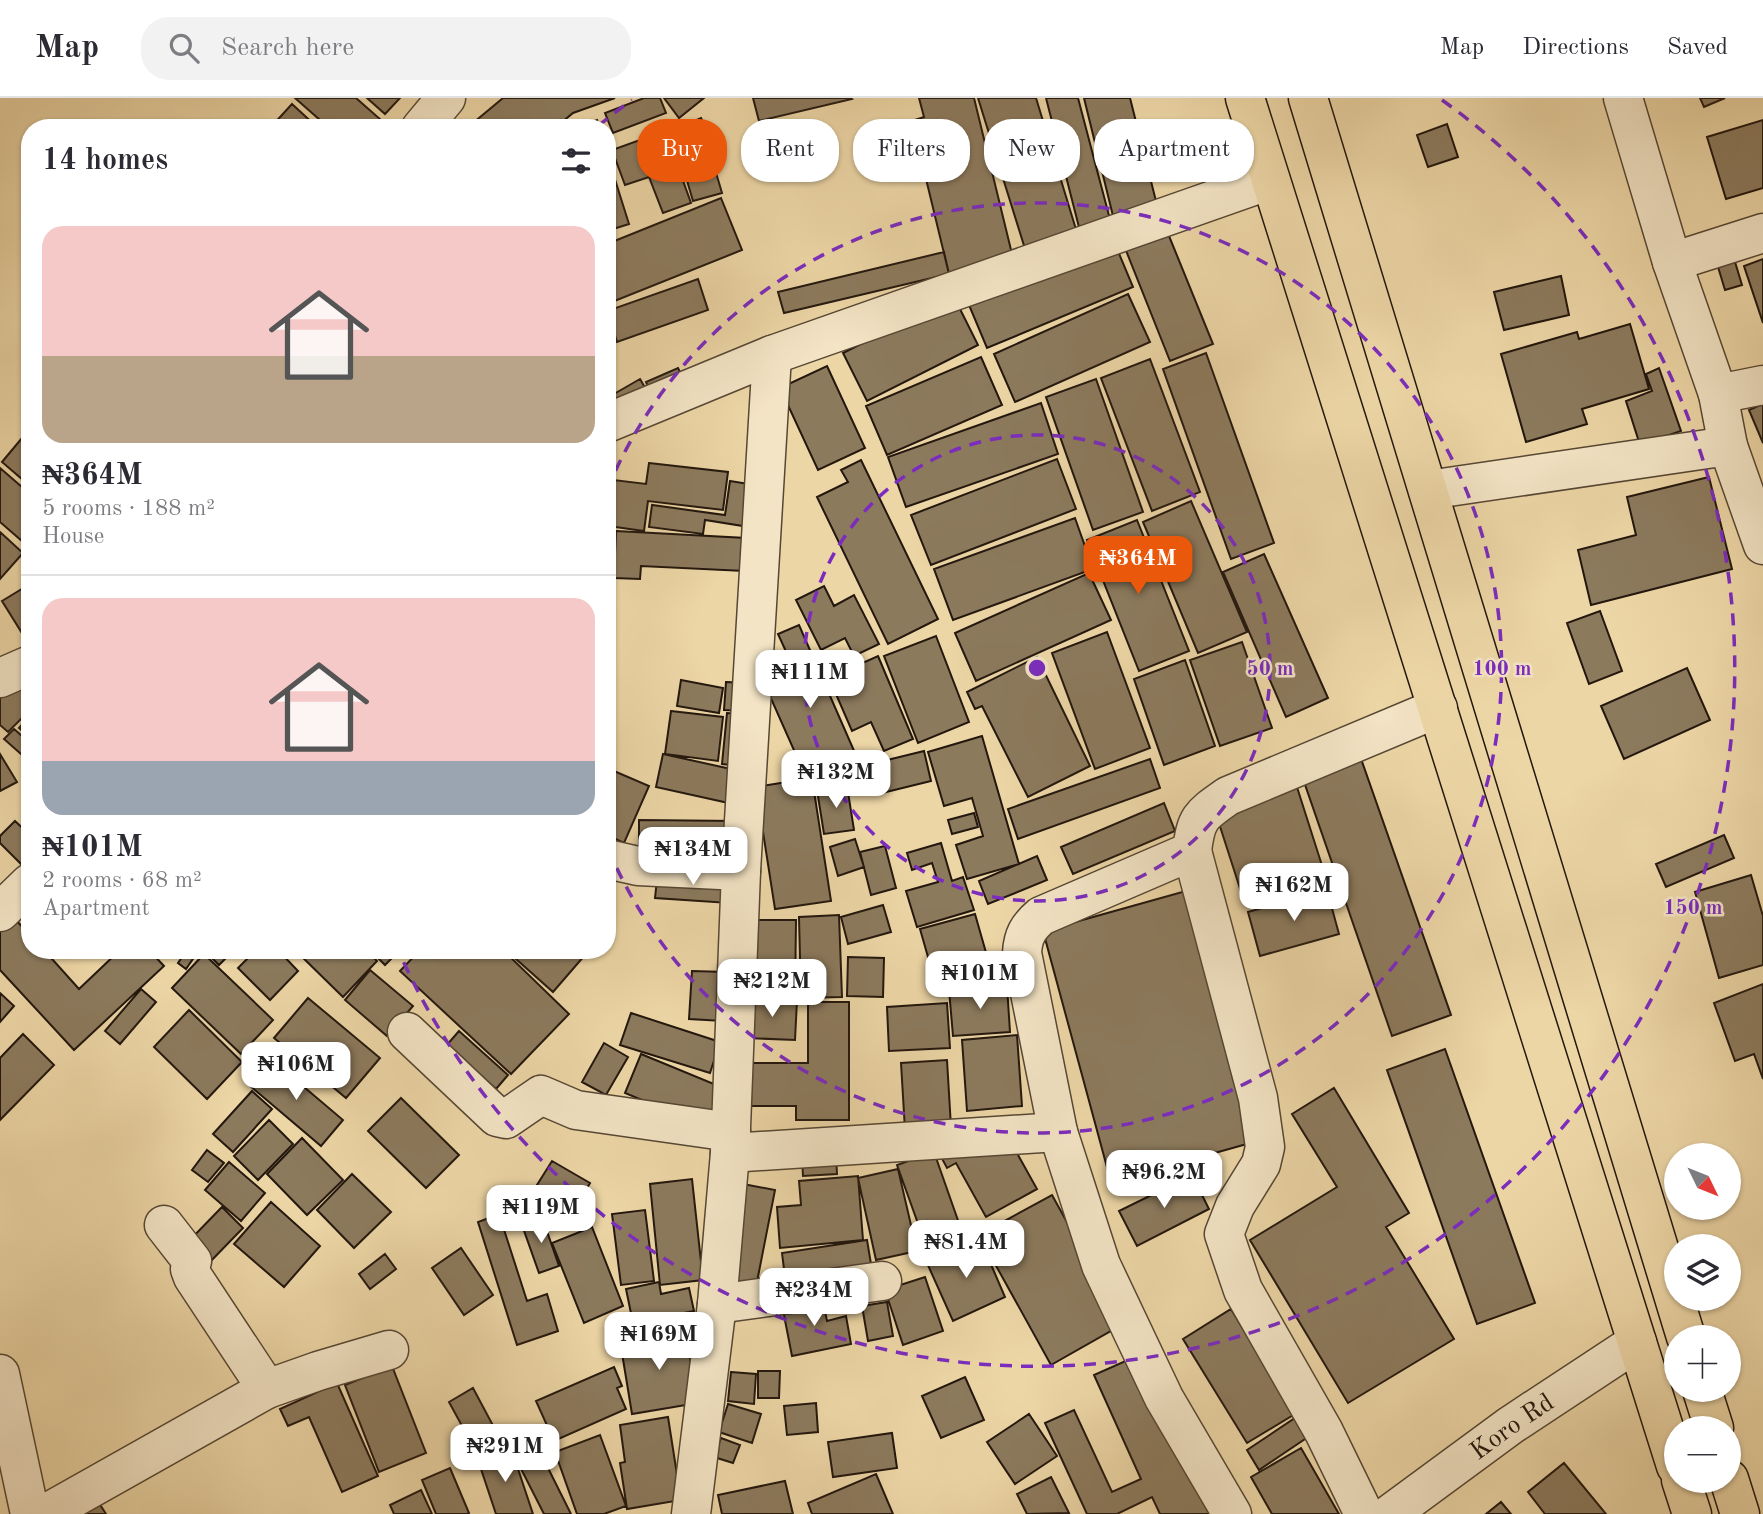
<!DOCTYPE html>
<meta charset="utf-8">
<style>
body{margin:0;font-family:"Old Standard TT",serif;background:#f2f2f3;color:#2b2b33;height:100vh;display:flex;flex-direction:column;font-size:26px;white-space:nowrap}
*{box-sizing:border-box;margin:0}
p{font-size:23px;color:#7c7c81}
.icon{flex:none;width:38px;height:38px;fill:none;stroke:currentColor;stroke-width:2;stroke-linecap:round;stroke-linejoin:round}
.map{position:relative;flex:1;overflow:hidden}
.details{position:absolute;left:21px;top:21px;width:595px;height:840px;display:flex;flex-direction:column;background:#fff;border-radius:28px;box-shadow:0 2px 5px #0004}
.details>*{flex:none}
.hud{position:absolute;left:637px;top:21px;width:665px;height:63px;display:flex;gap:14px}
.needle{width:46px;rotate:133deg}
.buttons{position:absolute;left:1664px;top:1045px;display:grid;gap:14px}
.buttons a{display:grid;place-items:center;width:77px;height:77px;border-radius:50%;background:#fff;box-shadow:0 2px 5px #0004;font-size:35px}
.price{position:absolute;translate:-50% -60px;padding:0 16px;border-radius:14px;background:#fff;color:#222;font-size:23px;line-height:46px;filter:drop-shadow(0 2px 4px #0008)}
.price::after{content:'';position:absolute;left:50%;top:42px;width:21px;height:16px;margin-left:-10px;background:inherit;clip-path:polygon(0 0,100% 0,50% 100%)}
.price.selected{background:#ea580c;color:#fff}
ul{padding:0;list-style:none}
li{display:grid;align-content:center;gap:14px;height:371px;padding:0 21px}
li+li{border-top:2px solid #e1e1e2}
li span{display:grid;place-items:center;height:217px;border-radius:21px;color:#555}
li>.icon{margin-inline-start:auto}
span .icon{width:126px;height:126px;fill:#fffc;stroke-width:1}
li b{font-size:30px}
h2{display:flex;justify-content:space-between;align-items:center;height:84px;padding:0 21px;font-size:30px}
.tag{padding:0 24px;border-radius:28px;background:#fff;box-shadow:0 2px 5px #0004;font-size:24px;line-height:63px}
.tag.selected{background:#ea580c;color:#fff}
header{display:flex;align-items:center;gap:42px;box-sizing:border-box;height:98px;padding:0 35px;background:#fff;border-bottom:2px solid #e1e1e2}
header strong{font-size:33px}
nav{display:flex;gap:38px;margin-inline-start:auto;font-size:24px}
.search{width:490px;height:63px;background:#f2f2f3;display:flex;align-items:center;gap:18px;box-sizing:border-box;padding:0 24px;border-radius:28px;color:#7c7c81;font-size:26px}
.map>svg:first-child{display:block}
</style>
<header>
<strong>Map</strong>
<div class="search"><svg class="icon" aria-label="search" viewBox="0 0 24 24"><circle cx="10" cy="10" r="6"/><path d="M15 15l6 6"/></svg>Search here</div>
<nav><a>Map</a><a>Directions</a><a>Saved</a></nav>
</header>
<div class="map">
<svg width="1763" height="1416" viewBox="0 0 1763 1416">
<rect width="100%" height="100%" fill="#edd6a6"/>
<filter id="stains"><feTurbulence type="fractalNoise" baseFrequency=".00286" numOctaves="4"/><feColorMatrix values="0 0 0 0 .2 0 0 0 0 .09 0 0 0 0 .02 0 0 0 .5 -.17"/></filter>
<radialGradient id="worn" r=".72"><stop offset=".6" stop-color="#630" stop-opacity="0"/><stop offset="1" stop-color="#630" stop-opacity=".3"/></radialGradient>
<path fill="#8c7a5d" stroke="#23170e" stroke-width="2" d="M295,0h61l25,22 -7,8h-45z
M367,0h33l-15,16z
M503,0h112l-42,15 -18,15h-88z
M644,0h16l6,15 -53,20 -8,-20z
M664,0h40l-25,20z
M753,0h98l1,1 -93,22z
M919,0h55l39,160 -64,16 -37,-153 12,-4z
M978,0h58l42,138 -52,16z
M1046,0h32l34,129 -31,8z
M1084,0h46l28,111 -44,11z
M1700,0h25l-21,9z
M292,6l26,24h-48z
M701,20l15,34 -28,12 -15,-34z
M597,22l2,8h-23z
M1763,22v68l-37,11 -19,-62z
M1447,26l11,33 -30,10 -11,-32z
M665,33l26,72 -28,10 -14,-36 -24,8 -13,-35z
M607,56l22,70 -22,7z
M712,61l10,34 -29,8 -10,-34z
M721,100l21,52 -135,54v-60z
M1167,133l46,113 -43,17 -45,-113z
M1115,146l18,43 -146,61 -18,-43z
M944,154l5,22 -165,39 -6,-21z
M1732,154l10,33 -17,5 -10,-33z
M1763,161v64l-19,-57z
M1561,178l8,39 -65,15 -10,-38z
M698,181l10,31 -91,32 -10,-31z
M1128,196l22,48 -135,60 -21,-48z
M954,199l24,48 -111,56 -24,-48z
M1630,226l19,65 -67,20 5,15 -61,18 -25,-88 76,-22 2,7z
M1206,255l68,190 -43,16 -68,-190z
M981,259l21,48 -115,50 -21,-49z
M1150,261l50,133 -48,19 -51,-133z
M827,268l38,82 -47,22 -38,-82z
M678,270l8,17 -32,15 -8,-18z
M1659,270l22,63 -41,14 -14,-44 26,-10 -6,-17z
M640,281l11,19 -44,9v-9z
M1096,281l47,133 -50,18 -47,-133z
M1041,305l17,51 -152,53 -18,-50z
M1763,306v39l-14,-33z
M27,334l3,3v51l-28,-24z
M1057,361l19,50 -145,56 -20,-50z
M861,362l77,159 -50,25 -71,-147 31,-15 -7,-12z
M649,365l79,9 -5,38 -75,-9 -4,30 -36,-5 6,-46 32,4z
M0,370l30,26v54l-30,-26z
M1709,379l23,92 -141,36 -13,-55 58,-15 -9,-38z
M730,383l19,3 -6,42 -38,-6 -2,14 -54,-7 3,-22 73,10z
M1191,403l56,131 -49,21 -55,-131z
M1075,420l18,51 -140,51 -19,-51z
M1137,422l52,131 -50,20 -52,-131z
M616,433l130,7 -2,33 -103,-5 -1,13 -26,-1z
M0,434l23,21 -23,26z
M1264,456l64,144 -42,19 -63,-145z
M1089,475l22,47 -135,61 -21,-48z
M30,486v62l-28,-45z
M824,488l10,20 20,-11 25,49 -25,12 -9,-18 -24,12 -25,-50z
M1600,513l22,60 -33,13 -22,-61z
M799,527l56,128 -50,22 -36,-81 30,-14 -21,-46z
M1107,534l43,116 -55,21 -43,-116z
M936,538l33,86 -51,21 -34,-87z
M1242,544l30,86 -52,18 -30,-86z
M878,558l35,83 -29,12 -13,-29 -19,9 -23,-53z
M1037,559l53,109 -62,31 -46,-91 -7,3 -8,-17z
M1185,562l30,86 -51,19 -30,-86z
M1687,570l23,52 -86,39 -23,-53z
M12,575l18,17v20l-22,22 -8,-7v-40z
M681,582l42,8 -4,25 -42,-7z
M726,584l23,1 -2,28 -23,-1z
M671,613l52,6 -5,44 -53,-7z
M727,615l20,2 -6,51 -19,-2z
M30,618v22l-11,-10z
M14,631l16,14v19l-26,-23z
M982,638l37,128 -52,15 -11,-34 27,-9 -11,-38 -28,8 -16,-54z
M924,653l7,30 -53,13 -7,-30z
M1359,655l92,262 -59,21 -91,-263z
M0,656l17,28 -17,9z
M663,656l77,17 -7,33 -77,-17z
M1150,661l10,29 -142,51 -10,-30z
M607,670l42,18 -25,57 -17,-8z
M812,680l19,123 -56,8 -19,-122z
M1296,686l30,94 -81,26 -30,-93z
M847,688l7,44 -30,4 -7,-44z
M1164,705l11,28 -102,43 -12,-27z
M974,715l4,14 -26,7 -4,-14z
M639,722l98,1 -1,34 -97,-1z
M15,723l15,14v24l-7,7 -23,-23v-7z
M1724,737l10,23 -68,29 -10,-23z
M855,741l9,28 -26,9 -8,-29z
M941,745l11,38 11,-4 11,33 -57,17 -11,-36 32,-9 -6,-19 -20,7 -5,-17z
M885,748l11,42 -25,7 -11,-43z
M1037,758l10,24 -59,24 -9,-23z
M658,772l74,6 -3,27 -74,-5z
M1751,777l12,41v49l-44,13 -24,-86z
M1327,792l12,44 -79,22 -12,-44z
M1186,793l68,251 -143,40 -68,-251z
M883,807l8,27 -43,12 -7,-27z
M975,816l18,63 -55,15 -18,-63z
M839,817l3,82 -41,1 -2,-81z
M14,820l16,17v15h14l35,39 41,-39h29l15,16 -90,84 -74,-80v-39z
M753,822h43l-1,76h-42z
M187,852h12l-13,19 -8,-6z
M204,852h30l-15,15z
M256,852h22l20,21 -28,29 -32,-32z
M295,852h71l11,11 -34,36z
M370,852h30l-15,15z
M420,852h83l66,64 -58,60 -111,-103z
M506,852h74l5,5 -32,37z
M204,856l69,66 -32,34 -69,-66z
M848,859l36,1 -1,39 -36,-1z
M370,872l43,36 -26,30 -42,-36z
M692,873l34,1 -3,49 -34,-2z
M1763,886v95l-9,-25 -19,7 -21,-58z
M1007,888l3,46 -57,4 -4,-46z
M141,891l15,13 -36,42 -15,-13z
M0,895l14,13 -14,16z
M308,900l72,60 -34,40 -72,-60z
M749,901l48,1 -2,40 -48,-2z
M808,904h41v118h-53v-14h-56v-43h68z
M947,905l3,45 -61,3 -2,-44z
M189,912l53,52 -35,37 -53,-52z
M631,915l89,29 -10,31 -90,-28z
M459,933l49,44 -12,14 -50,-43z
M23,936l31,31 -54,55v-62z
M1017,937l5,71 -55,5 -5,-71z
M604,945l24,14 -22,38 -24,-13z
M1445,951l90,254 -58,21 -90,-254z
M641,956l85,35 -17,39 -84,-35z
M271,961l72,61 -22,26 -72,-61z
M947,962l4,67 -46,3 -4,-67z
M1334,990l75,125 -23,14 68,112 -106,64 -98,-163 87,-53 -45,-73z
M252,993l20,18 -39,43 -20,-18z
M401,1000l58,57 -33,33 -58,-57z
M269,1022l24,24 -35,36 -24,-24z
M302,1040l41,42 -36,35 -40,-41z
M1013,1048l24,43 -51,28 -30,-54 -9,5 -9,-17z
M207,1052l17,13 -16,19 -16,-12z
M934,1054l27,77 -36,14 -28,-78z
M836,1057l1,19 -34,2 -1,-19z
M552,1063l38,22 -14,24 -39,-22z
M229,1064l36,31 -24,28 -36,-31z
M898,1071l19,82 -41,9 -18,-82z
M352,1076l39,38 -37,36 -37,-38z
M1192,1077l17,34 -72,37 -18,-35z
M858,1078l5,64 -83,8 -3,-41 24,-2 -2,-24z
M692,1081l11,101 -43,5 -10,-101z
M743,1086l32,6 -19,97 -32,-7z
M1052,1097l71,129 -72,41 -72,-130z
M271,1104l49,44 -36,41 -50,-43z
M222,1109l21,21 -37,38 -21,-21z
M645,1112l9,71 -33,4 -9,-71z
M499,1116l28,87 20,-7 11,37 -41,14 -39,-123z
M542,1119l17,49 -20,7 -17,-48z
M592,1129l31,79 -39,17 -32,-80z
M980,1141l25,58 -52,24 -26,-58z
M867,1142l4,24 -86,13 -3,-24z
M461,1150l32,47 -29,20 -32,-47z
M385,1156l11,15 -26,20 -11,-15z
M925,1179l18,54 -40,14 -18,-55z
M659,1184l2,12 28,-6 5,23 -61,12 -7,-34z
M822,1199l5,24 19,-5 5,28 -59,12 -10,-51z
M887,1204l6,34 -25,5 -6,-35z
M1231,1211l64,105 -48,29 -64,-104z
M685,1231l13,74 -66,11 -12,-73z
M1139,1257l74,159h-53l-8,-17 -35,17h-30l-42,-91 29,-13 38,82 29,-13 -47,-104z
M392,1268l34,87 -47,19 -34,-87z
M614,1269l8,19 -5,2 9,21 -72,32 -18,-40z
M758,1273h22l-1,27h-21z
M731,1274l25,2 -2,30 -26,-3z
M965,1279l19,43 -43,18 -19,-42z
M337,1285l41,93 -36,16 -33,-75 -21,9 -8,-17z
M473,1290l24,45 -24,13 -24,-44z
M816,1305l2,29 -31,3 -3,-29z
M728,1306l33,10 -9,29 -33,-11z
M1029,1316l28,42 -42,28 -28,-42z
M668,1319l13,83 -54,9 -7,-46 5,-1 -5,-37z
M1295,1320l13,19 -49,33 -12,-20z
M892,1335l5,35 -64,9 -5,-35z
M600,1337l26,71 -22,8h-27l-22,-62z
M721,1340l19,7 -7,18 -19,-6z
M536,1346l35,70h-27l-30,-59z
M511,1350l22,66h-37l-18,-54z
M1301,1350l38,66h-67l-21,-37z
M1564,1365l42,51h-61l-17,-22z
M450,1370l19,45 -2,1h-31l-14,-34z
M876,1376l17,40h-81l-4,-11z
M1051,1379l18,36 -42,1 -10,-20z
M785,1383l8,33h-71l-4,-19z
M421,1392l11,24h-38l-4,-9z
M1501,1404l10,12h-25z
M99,1405l7,11h-25z"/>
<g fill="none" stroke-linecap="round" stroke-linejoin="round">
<defs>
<g id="minor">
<path d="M1623,0l49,164 46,132 10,52 35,99"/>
<path d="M421,30l25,-30"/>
<path d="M1672,164l91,-29"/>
<path d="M1718,296l45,-9"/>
<path d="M607,325l165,-68 498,-175"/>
<path d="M1428,392l300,-44"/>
<path d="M0,580l30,-13"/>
<path d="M1192,753l66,247 7,49 -4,17 -26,42 -11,28 19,56 81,142 40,82"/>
<path d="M607,761l31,7 103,5"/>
<path d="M0,814l30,-29"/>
<path d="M407,934l90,85 9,2 35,-24 35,15 155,22"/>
<path d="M730,1055l328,-21"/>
<path d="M164,1127l28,36 -2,8 3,8 74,112"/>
<path d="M717,1206l165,-23"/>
<path d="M0,1276l30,140"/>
<path d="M45,1416l222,-125 51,-18 71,-21"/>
<path d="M691,1416l26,-210 13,-151 11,-282 31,-516"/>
<path d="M1232,1416l-68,-116 -63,-133 -43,-133 -36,-179c1,-17 6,-26 19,-37l151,-65c4,-34 9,-36 36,-55l210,-88"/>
<path id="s1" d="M1390,1416l121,-89 126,-83"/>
</g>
<path id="major" d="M1245,0l431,1368
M1308,0l378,1239
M1702,1292l12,38
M1729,1381l11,35
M1681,1382l11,34"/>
</defs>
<use href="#minor" stroke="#564734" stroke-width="41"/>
<use href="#major" stroke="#23170e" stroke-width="41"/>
<use href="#minor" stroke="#f3e4c5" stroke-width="38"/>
<use href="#major" stroke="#edd6a6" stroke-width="38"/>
</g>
<g fill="none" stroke="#7b2cbf" stroke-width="3.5" stroke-dasharray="12 9">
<circle cx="1037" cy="570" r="233"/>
<path d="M607 392A465 465 0 1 1 607 748"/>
<path d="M598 28A698 698 0 0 1 632 2M1442 2A698 698 0 1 1 399 854"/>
</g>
<g text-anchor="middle" stroke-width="5" stroke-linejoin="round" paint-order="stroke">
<g font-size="26" fill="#23170e" stroke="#f3e4c5">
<text dy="9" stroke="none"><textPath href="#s1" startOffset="150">Koro Rd</textPath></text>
</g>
</g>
<circle cx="1037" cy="570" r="10" fill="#7b2cbf" stroke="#f3e4c5" stroke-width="3.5"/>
<g font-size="21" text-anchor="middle" font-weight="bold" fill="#7b2cbf" stroke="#f3e4c5" stroke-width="5" stroke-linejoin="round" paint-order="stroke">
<text x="1270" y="577">50 m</text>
<text x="1502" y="577">100 m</text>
<text x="1693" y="816">150 m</text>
</g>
<rect width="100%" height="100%" filter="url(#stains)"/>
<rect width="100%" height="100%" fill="url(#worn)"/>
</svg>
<div class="buttons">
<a><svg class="needle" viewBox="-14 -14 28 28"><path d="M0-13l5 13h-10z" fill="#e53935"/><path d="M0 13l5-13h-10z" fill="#7c7c81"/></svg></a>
<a><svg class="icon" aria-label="layers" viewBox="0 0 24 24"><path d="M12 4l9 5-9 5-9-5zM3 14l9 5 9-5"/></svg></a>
<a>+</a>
<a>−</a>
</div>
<b class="price selected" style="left:1138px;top:498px">₦364M</b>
<b class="price" style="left:810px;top:612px">₦111M</b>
<b class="price" style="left:836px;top:712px">₦132M</b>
<b class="price" style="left:693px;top:789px">₦134M</b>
<b class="price" style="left:1294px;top:825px">₦162M</b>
<b class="price" style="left:980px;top:913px">₦101M</b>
<b class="price" style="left:772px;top:921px">₦212M</b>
<b class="price" style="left:296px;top:1004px">₦106M</b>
<b class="price" style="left:1164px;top:1112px">₦96.2M</b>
<b class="price" style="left:541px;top:1147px">₦119M</b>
<b class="price" style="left:966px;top:1182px">₦81.4M</b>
<b class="price" style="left:814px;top:1230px">₦234M</b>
<b class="price" style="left:659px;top:1274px">₦169M</b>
<b class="price" style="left:505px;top:1386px">₦291M</b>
<div class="hud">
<a class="tag selected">Buy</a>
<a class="tag">Rent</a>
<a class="tag">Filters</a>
<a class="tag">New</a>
<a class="tag">Apartment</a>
</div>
<section class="details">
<h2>14 homes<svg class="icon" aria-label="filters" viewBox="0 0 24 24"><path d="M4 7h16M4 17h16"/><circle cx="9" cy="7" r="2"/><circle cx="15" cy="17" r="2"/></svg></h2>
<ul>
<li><span style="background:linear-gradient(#f6c9c9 60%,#b9a48a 0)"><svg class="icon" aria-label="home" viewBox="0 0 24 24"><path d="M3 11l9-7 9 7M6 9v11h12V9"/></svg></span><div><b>₦364M</b><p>5 rooms · 188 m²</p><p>House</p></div></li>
<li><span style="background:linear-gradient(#f6c9c9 75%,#9aa5b1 0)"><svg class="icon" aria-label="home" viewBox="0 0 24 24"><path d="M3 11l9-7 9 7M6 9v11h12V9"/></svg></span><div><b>₦101M</b><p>2 rooms · 68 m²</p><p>Apartment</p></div></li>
</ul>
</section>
</div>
